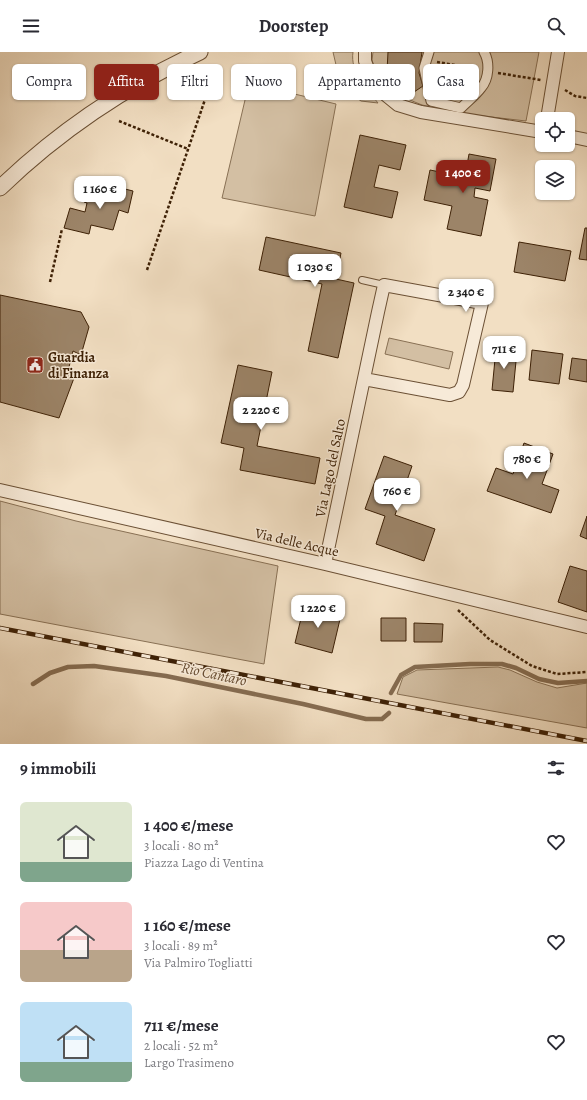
<!DOCTYPE html>
<html lang="it">
<meta charset="utf-8">
<style>
body{margin:0;font-family:Alegreya,serif;background:#f7f7f7;color:#2b2b33;height:100vh;display:flex;flex-direction:column;font-size:15px;white-space:nowrap}
*{box-sizing:border-box;margin:0}
p{font-size:13px;color:#7c7c81}
.icon{flex:none;width:22px;height:22px;fill:none;stroke:currentColor;stroke-width:2;stroke-linecap:round;stroke-linejoin:round}
.map{position:relative;height:692px;overflow:hidden}
.details{display:flex;flex-direction:column;background:#fff;flex:1}
.details>*{flex:none}
.hud{position:absolute;left:12px;top:12px;width:563px;height:36px;display:flex;gap:8px}
.buttons{position:absolute;left:535px;top:60px;display:grid;gap:8px}
.buttons a{display:grid;place-items:center;width:40px;height:40px;border-radius:6px;background:#fff;box-shadow:0 1px 3px #0004;font-size:20px}
.price{position:absolute;translate:-50% -34px;padding:0 9px;border-radius:8px;background:#fff;color:#222;font-size:13px;line-height:26px;filter:drop-shadow(0 1px 2px #0008)}
.price::after{content:'';position:absolute;left:50%;top:24px;width:12px;height:9px;margin-left:-6px;background:inherit;clip-path:polygon(0 0,100% 0,50% 100%)}
.price.current{background:#8f2418;color:#fff}
ul{padding:0;list-style:none}
li{display:flex;align-items:center;gap:12px;height:100px;padding:0 20px}
li span{display:grid;place-items:center;flex:none;width:112px;height:80px;border-radius:6px;color:#555}
li>.icon{margin-inline-start:auto}
span .icon{width:48px;height:48px;fill:#fffc;stroke-width:1}
li b{font-size:17px}
h2{display:flex;justify-content:space-between;align-items:center;height:48px;padding:0 20px;font-size:17px}
.pill{padding:0 14px;border-radius:6px;background:#fff;box-shadow:0 1px 3px #0004;font-size:14px;line-height:36px}
.pill.current{background:#8f2418;color:#fff}
header{display:flex;justify-content:space-between;align-items:center;height:52px;padding:0 20px;background:#fff;font-size:18px;font-weight:700}
.map>svg:first-child{display:block}
</style>
<header><svg class="icon" aria-label="menu" viewBox="0 0 24 24"><path d="M4 6h16M4 12h16M4 18h16"/></svg>Doorstep<svg class="icon" aria-label="search" viewBox="0 0 24 24"><circle cx="10" cy="10" r="6"/><path d="M15 15l6 6"/></svg></header>
<div class="map">
<svg width="587" height="692" viewBox="0 0 587 692">
<rect width="100%" height="100%" fill="#f2dfc3"/>
<filter id="stains"><feTurbulence type="fractalNoise" baseFrequency=".005" numOctaves="4"/><feColorMatrix values="0 0 0 0 .2 0 0 0 0 .09 0 0 0 0 .02 0 0 0 .5 -.17"/></filter>
<radialGradient id="worn" r=".72"><stop offset=".6" stop-color="#630" stop-opacity="0"/><stop offset="1" stop-color="#630" stop-opacity=".3"/></radialGradient>
<path fill="#d3bfa3" stroke="#887054" d="M333,0h20c-3,20 13,36 25,51l-17,-2 -10,-7 -11,-12z
M373,0h166l-13,69 -61,-7 -43,-9 -29,-12 -16,-17 -5,-16z
M249,31l87,21 -21,112 -93,-18z
M389,286l64,14 -4,17 -64,-15z
M0,449l76,20 202,45 -14,98 -264,-50z
M498,615l12,3 27,12 20,6 30,-5v45l-190,-34 6,-17 14,-7z"/>
<g fill="none" stroke-linecap="round" stroke-linejoin="round">
<path stroke="#856c51" stroke-width="4.5" d="M33,632l17,-11 18,-6 26,-1 72,10 137,28 63,15h16l7,-6
M391,641l10,-18 14,-8 55,-3h32l14,4 23,11 19,4 29,-2"/>
</g>
<path fill="#9c8468" stroke="#3e2106" d="M388,0h34l-3,21 4,13 -9,6h-11l-13,-9 -3,-12z
M360,83l46,10 -6,25 -21,-5 -5,22 24,5 -6,26 -48,-11z
M469,102l27,5 -6,32 -15,-3 -1,9 14,3 -7,36 -34,-7 5,-23 -28,-6 6,-30 35,7z
M109,133l24,6 -5,22 -9,-3 -6,20 -22,-5 -2,9 -25,-6 6,-20 15,4 2,-9 -3,-1 4,-12 10,3 -1,5 9,2z
M585,176h2v32l-8,-1z
M266,185l75,16 -5,26 18,4 -16,75 -30,-7 14,-67 -63,-14z
M519,190l52,9 -6,30 -51,-9z
M0,243l81,17 8,15 -8,28 -8,-4 -6,24 7,3 -15,40 -59,-16z
M496,297l21,2 -4,41 -21,-2z
M532,298l31,4 -4,30 -30,-4z
M572,306l15,2v22l-18,-3z
M238,313l34,7 -15,74 63,12 -5,26 -75,-14 4,-22 -23,-5z
M524,391l29,11 -11,30 17,6 -8,23 -64,-22 9,-23 17,6z
M384,404l28,10 -17,49 40,14 -11,32 -48,-17 9,-28 -20,-7z
M587,464v23l-7,-3z
M570,514l17,5v41l-29,-10z
M304,554l37,9 -9,38 -37,-10z
M381,566h25v23h-25z
M414,571l29,1 -1,18h-28z"/>
<g fill="none" stroke-linecap="round" stroke-linejoin="round">
<defs>
<path id="service" d="M362,228l22,5"/>
<path id="pedestrian" d="M429,0l-5,16 7,33 30,7c7,-7 15,-13 20,-20 8,-9 9,-26 3,-36"/>
<path id="minor" d="M365,0v9l6,16 11,15 16,13 23,7 121,20
M547,67l11,-67
M568,84l19,4
M0,438l325,74 262,63
M325,512l53,-252 6,-27 98,18 -19,82 -4,7 -9,3 -86,-16"/>
<path id="tertiary" d="M0,136c58,-56 126,-102 200,-136"/>
</defs>
<use href="#service" stroke="#6b5035" stroke-width="8"/>
<use href="#pedestrian" stroke="#6b5035" stroke-width="11"/>
<use href="#minor" stroke="#6b5035" stroke-width="14"/>
<use href="#tertiary" stroke="#6b5035" stroke-width="17"/>
<path stroke="#3e2106" stroke-width="2.5" stroke-dasharray="3 2" stroke-linecap="butt" d="M437,10l41,7
M498,21l43,7
M565,38l10,6 12,2
M119,69l69,28
M147,218l67,-197
M50,230l12,-53
M458,558l32,30 42,26 25,8 30,-2"/>
<use href="#service" stroke="#f7ead8" stroke-width="6"/>
<use href="#pedestrian" stroke="#f7ead8" stroke-width="9"/>
<use href="#minor" stroke="#f7ead8" stroke-width="12"/>
<use href="#tertiary" stroke="#f7ead8" stroke-width="15"/>
<defs>
<path id="rail" d="M0,576l587,113"/>
</defs>
<use href="#rail" stroke="#3e2106" stroke-width="4.5"/>
<use href="#rail" stroke="#f7ead8" stroke-width="3" stroke-dasharray="9" stroke-linecap="butt"/>
</g>
<defs>
<symbol id="civic-square" viewBox="-11 -11 22 22"><rect x="-9" y="-9" width="18" height="18" rx="4" fill="#8f2418" stroke="#f7ead8"/><path d="M-.6-6.5H3V-4.5H.6V-3L4-1V1h2V6H-6V1h2V-1L-.6-3ZM-1.2 2.5V6h2.4V2.5Z" fill="#fff"/></symbol>
</defs>
<g fill-rule="evenodd">
<use href="#civic-square" x="25" y="303" width="20" height="20"/>
</g>
<g text-anchor="middle" stroke-width="3" stroke-linejoin="round" paint-order="stroke">
<g font-size="14" font-weight="bold" fill="#3e2106" stroke="#f7ead8" text-anchor="start">
<text x="48" y="310">Guardia<tspan x="48" dy="16">di Finanza</tspan></text>
</g>
<g font-size="14" fill="#3e2106" stroke="#f7ead8">
<text transform="translate(330 416) rotate(-78)" y="5">Via Lago del Salto</text>
<text transform="translate(297 490) rotate(13)" y="5">Via delle Acque</text>
</g>
<g font-size="15" font-style="italic" fill="#684d32" stroke="#f7ead8">
<text transform="translate(214 622) rotate(12)" y="5">Rio Cantaro</text>
</g>
</g>
<rect width="100%" height="100%" filter="url(#stains)"/>
<rect width="100%" height="100%" fill="url(#worn)"/>
</svg>
<div class="buttons">
<a><svg class="icon" aria-label="locate" viewBox="0 0 24 24"><circle cx="12" cy="12" r="6"/><path d="M12 2v4M12 18v4M2 12h4M18 12h4"/></svg></a>
<a><svg class="icon" aria-label="layers" viewBox="0 0 24 24"><path d="M12 4l9 5-9 5-9-5zM3 14l9 5 9-5"/></svg></a>
</div>
<b class="price current" style="left:463px;top:142px">1 400 €</b>
<b class="price" style="left:100px;top:158px">1 160 €</b>
<b class="price" style="left:315px;top:236px">1 030 €</b>
<b class="price" style="left:466px;top:261px">2 340 €</b>
<b class="price" style="left:504px;top:318px">711 €</b>
<b class="price" style="left:261px;top:379px">2 220 €</b>
<b class="price" style="left:527px;top:428px">780 €</b>
<b class="price" style="left:397px;top:460px">760 €</b>
<b class="price" style="left:318px;top:577px">1 220 €</b>
<div class="hud">
<a class="pill">Compra</a>
<a class="pill current">Affitta</a>
<a class="pill">Filtri</a>
<a class="pill">Nuovo</a>
<a class="pill">Appartamento</a>
<a class="pill">Casa</a>
</div>
</div>
<section class="details">
<h2>9 immobili<svg class="icon" aria-label="filters" viewBox="0 0 24 24"><path d="M4 7h16M4 17h16"/><circle cx="9" cy="7" r="2"/><circle cx="15" cy="17" r="2"/></svg></h2>
<ul>
<li><span style="background:linear-gradient(#dfe7d0 75%,#7fa58c 0)"><svg class="icon" aria-label="home" viewBox="0 0 24 24"><path d="M3 11l9-7 9 7M6 9v11h12V9"/></svg></span><div><b>1 400 €/mese</b><p>3 locali · 80 m²</p><p>Piazza Lago di Ventina</p></div><svg class="icon" aria-label="heart" viewBox="0 0 24 24"><path d="M12 20l-8-8c-3-5 5-10 8-4 3-6 11-1 8 4z"/></svg></li>
<li><span style="background:linear-gradient(#f6c9c9 60%,#b9a48a 0)"><svg class="icon" aria-label="home" viewBox="0 0 24 24"><path d="M3 11l9-7 9 7M6 9v11h12V9"/></svg></span><div><b>1 160 €/mese</b><p>3 locali · 89 m²</p><p>Via Palmiro Togliatti</p></div><svg class="icon" aria-label="heart" viewBox="0 0 24 24"><path d="M12 20l-8-8c-3-5 5-10 8-4 3-6 11-1 8 4z"/></svg></li>
<li><span style="background:linear-gradient(#bfe0f5 75%,#7fa58c 0)"><svg class="icon" aria-label="home" viewBox="0 0 24 24"><path d="M3 11l9-7 9 7M6 9v11h12V9"/></svg></span><div><b>711 €/mese</b><p>2 locali · 52 m²</p><p>Largo Trasimeno</p></div><svg class="icon" aria-label="heart" viewBox="0 0 24 24"><path d="M12 20l-8-8c-3-5 5-10 8-4 3-6 11-1 8 4z"/></svg></li>
</ul>
</section>
